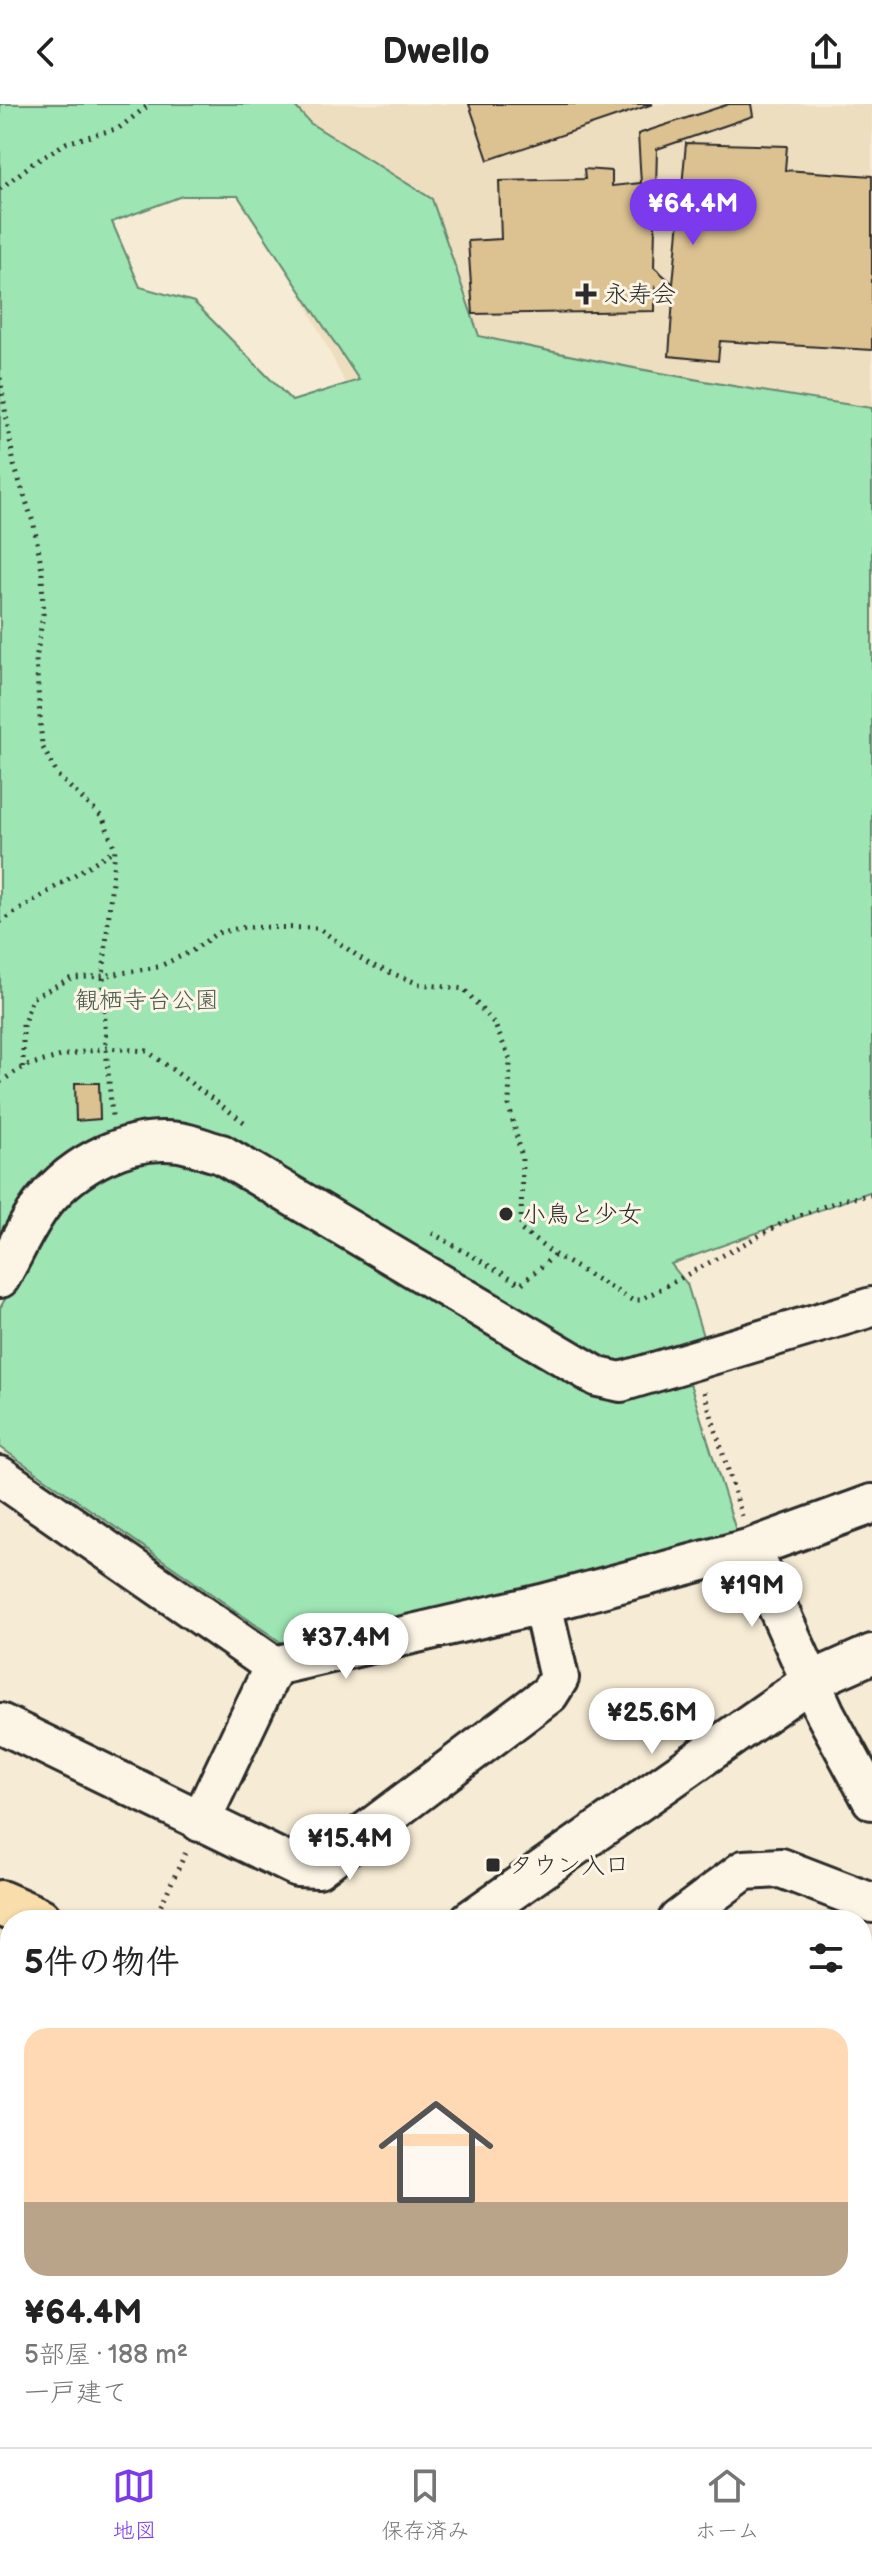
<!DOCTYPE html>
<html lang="ja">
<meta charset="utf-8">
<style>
body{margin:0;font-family:"Balsamiq Sans","Klee One",sans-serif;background:#f6f6f6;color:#222;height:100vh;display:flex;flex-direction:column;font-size:30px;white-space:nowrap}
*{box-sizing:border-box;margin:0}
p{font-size:26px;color:#767676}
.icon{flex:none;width:44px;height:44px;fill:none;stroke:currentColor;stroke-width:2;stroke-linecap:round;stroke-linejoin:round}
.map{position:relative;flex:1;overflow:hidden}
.sheet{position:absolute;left:0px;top:1806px;width:872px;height:538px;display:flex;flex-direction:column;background:#fff;border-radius:32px 32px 0 0;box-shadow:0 2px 6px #0004}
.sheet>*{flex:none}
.price{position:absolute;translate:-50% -68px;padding:0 18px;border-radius:28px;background:#fff;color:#222;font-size:26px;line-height:52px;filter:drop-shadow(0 2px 4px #0008)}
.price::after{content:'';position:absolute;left:50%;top:48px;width:24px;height:18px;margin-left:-12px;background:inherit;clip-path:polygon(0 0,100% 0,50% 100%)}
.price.selected{background:#7c3aed;color:#fff}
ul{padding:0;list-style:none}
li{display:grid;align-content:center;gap:16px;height:424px;padding:0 24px}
li span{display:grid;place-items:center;height:248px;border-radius:24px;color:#555}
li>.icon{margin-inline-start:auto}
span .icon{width:144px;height:144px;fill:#fffc;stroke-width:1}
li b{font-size:34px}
h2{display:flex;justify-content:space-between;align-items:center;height:96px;padding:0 24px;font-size:34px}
header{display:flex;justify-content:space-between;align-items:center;height:104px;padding:0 24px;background:#fff;font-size:36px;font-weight:700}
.dock{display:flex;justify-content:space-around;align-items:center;height:112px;border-top:2px solid #e0e0e0;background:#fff;font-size:22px;color:#767676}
.dock a{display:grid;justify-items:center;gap:4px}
.dock .selected{color:#7c3aed}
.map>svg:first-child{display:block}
</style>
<header><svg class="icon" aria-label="back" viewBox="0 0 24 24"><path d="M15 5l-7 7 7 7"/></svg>Dwello<svg class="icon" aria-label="share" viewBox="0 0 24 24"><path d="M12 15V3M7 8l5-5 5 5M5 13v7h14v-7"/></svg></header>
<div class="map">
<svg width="872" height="2343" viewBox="0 0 872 2343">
<rect width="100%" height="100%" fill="#f6ebd4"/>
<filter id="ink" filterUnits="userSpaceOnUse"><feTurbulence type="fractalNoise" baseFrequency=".0125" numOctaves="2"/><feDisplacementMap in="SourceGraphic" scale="16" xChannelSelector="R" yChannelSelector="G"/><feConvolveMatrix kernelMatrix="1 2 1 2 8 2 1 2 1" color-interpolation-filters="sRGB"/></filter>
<g filter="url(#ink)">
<path fill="#eedec0" d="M237,0h635v304l-114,-17 -405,8 -101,-203z"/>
<path fill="#9de5b3" stroke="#64886f" stroke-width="2" fill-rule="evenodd" d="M0,0h293l17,19 122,76 47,137c131,29 261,53 393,72v783l-201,73 16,20 22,72 -88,26 -400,-228 -105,-4 -116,128zM182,92h56l121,184 -67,21 -98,-99 -54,-15 -28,-65z
M164,1055l30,1 397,227 97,-10 50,160 -445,109 -11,-3 -282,-196v-139l51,-90 29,-32 50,-23z"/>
<path fill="#dcc191" stroke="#2b2b2b" stroke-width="2" d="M469,0h184l-165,56z
M729,0h22l2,12 -96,33 -3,118 19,17 13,-141 101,3 -2,24 87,6v174l-152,-9 -2,20 -49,-5 4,-57 -18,-12v24l-182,3 -5,-73 33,-2 -2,-58 86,-2 -1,-10 28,2v15l29,-3 -3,-49z
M75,979h24l1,36 -24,2z"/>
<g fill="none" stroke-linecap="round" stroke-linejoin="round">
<defs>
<path id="minor" d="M0,1174c14,-24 26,-53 43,-75 31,-39 86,-68 136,-61 14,2 29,9 42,12l377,223 23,5 251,-75
M0,1372l274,190 268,-62 209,-56 121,-44
M751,1444l74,165 47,87
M0,1619l297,144 21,1 231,-174 10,-16 -17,-74
M200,1718l74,-156
M470,1816l341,-239 61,-27
M678,1816l66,-50 37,-2 91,35
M0,1962l10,4
M862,1992l7,3 3,6
M0,2132l10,5
M862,2213l10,4
M0,2269l10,4
M855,2334l5,9"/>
<path id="major" d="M0,1799l39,17
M639,2334l7,9"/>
</defs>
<use href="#minor" stroke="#2b2b2b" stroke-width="44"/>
<use href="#major" stroke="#2b2b2b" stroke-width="50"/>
<path stroke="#2b2b2b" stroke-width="5" stroke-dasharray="2 6" stroke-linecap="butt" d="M0,85l32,-25 34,-21 53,-15 31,-24
M0,274l14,87 20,60 8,45 1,44 -7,46 6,86 16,30 45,42 12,31 -12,127 3,72 6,68
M0,818l114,-72
M23,963v-41l9,-28 39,-20 32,-2 55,-9 34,-16 25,-18 28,-6 73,1 51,36 50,20 45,5 30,34 16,36 -1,47 13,51 -1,73 34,25 77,45h8l152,-82 53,-19 27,-4
M0,978l23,-15 38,-11 45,-8 41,3 101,74
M432,1129l89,51 34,-29
M704,1288l38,124
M154,1816l32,-68"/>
<use href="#minor" stroke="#fcf5e5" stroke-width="38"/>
<use href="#major" stroke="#f9deab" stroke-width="44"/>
</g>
</g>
<g fill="#2b2b2b" stroke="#fcf5e5" stroke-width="3">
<path d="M582 178h8v8h8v8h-8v8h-8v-8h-8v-8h8z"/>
<circle cx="506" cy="1110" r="8"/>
<rect x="485" y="1753" width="16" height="16" rx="4"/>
</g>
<g text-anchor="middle" stroke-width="6" stroke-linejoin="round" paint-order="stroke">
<g font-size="24" fill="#2b2b2b" stroke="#fcf5e5" text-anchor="start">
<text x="604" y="198">永寿会</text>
<text x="522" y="1118">小鳥と少女</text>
<text x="509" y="1769">タウン入口</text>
</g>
<g font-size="24" fill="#485a4d" stroke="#fcf5e5">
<text x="147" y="904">観栖寺台公園</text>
</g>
</g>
</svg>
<b class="price selected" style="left:693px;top:143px">¥64.4M</b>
<b class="price" style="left:752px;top:1525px">¥19M</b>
<b class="price" style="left:346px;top:1577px">¥37.4M</b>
<b class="price" style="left:652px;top:1652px">¥25.6M</b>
<b class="price" style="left:350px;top:1778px">¥15.4M</b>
<section class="sheet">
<h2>5件の物件<svg class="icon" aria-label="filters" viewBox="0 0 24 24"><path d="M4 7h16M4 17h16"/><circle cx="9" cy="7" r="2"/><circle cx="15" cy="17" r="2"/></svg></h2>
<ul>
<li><span style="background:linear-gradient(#ffd9b3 70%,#b9a48a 0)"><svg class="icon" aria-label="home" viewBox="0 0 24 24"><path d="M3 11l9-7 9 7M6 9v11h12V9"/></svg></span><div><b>¥64.4M</b><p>5部屋 · 188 m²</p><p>一戸建て</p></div></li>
</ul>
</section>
</div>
<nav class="dock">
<a class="selected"><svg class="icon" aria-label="map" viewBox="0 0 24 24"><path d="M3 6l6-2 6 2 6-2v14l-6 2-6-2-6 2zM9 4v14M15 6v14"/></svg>地図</a>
<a><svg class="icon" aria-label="saved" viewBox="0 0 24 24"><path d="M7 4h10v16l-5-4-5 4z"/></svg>保存済み</a>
<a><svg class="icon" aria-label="home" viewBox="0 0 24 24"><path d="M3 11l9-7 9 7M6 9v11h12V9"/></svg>ホーム</a>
</nav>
